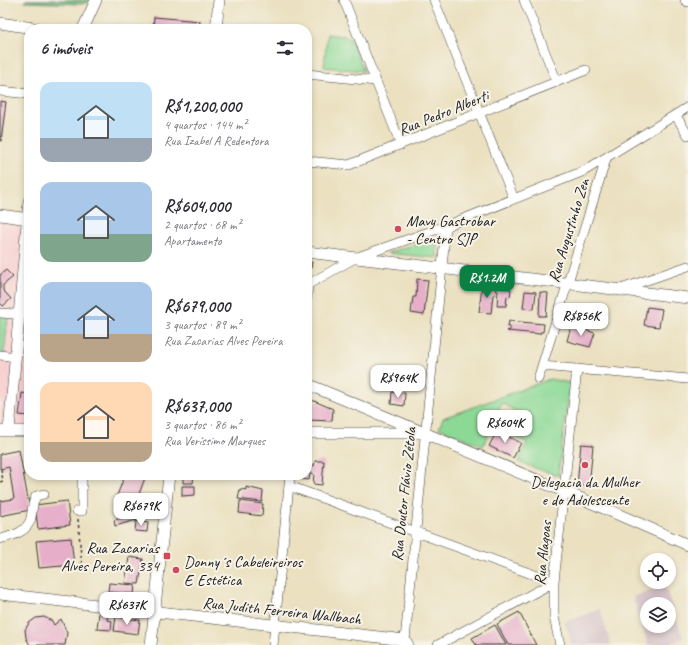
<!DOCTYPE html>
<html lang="pt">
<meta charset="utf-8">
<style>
body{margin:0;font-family:Caveat,sans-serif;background:#f2f2f3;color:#2b2b33;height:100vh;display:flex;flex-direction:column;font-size:15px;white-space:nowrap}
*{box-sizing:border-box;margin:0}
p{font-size:13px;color:#7c7c81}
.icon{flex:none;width:22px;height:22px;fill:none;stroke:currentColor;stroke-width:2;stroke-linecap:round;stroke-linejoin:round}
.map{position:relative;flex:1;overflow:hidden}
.side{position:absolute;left:24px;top:24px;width:288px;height:456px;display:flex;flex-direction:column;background:#fff;border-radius:16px;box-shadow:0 2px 6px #0003}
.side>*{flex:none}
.buttons{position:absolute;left:640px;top:553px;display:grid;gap:8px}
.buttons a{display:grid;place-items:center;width:36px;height:36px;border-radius:50%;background:#fff;box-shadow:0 2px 6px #0003;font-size:20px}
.price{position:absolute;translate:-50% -34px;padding:0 9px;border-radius:8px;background:#fff;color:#222;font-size:13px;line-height:26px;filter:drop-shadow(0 1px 2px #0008)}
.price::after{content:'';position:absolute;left:50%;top:24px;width:12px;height:9px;margin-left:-6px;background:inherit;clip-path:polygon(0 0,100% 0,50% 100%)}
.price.current{background:#0b8043;color:#fff}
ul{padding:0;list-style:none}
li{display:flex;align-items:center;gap:12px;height:100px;padding:0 16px}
li span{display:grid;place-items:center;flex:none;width:112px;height:80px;border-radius:12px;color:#555}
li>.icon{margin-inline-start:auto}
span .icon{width:48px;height:48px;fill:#fffc;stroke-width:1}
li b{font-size:17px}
h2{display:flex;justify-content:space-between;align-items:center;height:48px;padding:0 16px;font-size:17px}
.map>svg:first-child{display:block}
</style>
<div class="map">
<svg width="688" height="645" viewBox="0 0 688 645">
<rect width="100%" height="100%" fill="#f7f3e8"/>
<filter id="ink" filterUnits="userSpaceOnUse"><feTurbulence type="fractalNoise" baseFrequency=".025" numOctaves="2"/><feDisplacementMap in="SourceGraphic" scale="8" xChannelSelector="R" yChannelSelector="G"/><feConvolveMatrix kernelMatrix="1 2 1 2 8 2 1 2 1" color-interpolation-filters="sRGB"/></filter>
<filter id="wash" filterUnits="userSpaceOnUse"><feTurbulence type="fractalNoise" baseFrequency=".012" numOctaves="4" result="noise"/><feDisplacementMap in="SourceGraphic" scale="16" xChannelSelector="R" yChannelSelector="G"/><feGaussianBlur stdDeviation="0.9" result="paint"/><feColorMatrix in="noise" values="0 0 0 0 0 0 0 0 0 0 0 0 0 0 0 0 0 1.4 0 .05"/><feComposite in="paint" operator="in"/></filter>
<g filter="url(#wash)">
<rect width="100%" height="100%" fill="#ebe1c1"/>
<path fill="#f7d0d0" d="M0,221l29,3v211h-29z"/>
<path fill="#d2bec5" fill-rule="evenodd" d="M665,586l18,52 -15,7h-20l-15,-48zM647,604h22v22h-22z
M600,609l11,36h-39l-7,-23z"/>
<path fill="#8cd996" stroke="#547a59" d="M327,34l23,3 14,34 -40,-4z
M437,238v20l-50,-5z
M0,315l8,1 -4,38h-4z
M550,379l20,4 -12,93 -40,-14 9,-19 -17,-8 7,-23 -15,-9 -19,43 -44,-18 4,-10z"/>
<path fill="#71b97f" stroke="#466a4e" d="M26,0h65v2l-10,2 -56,-2z"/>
<g id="blocks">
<path fill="#e6aec9" d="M154,17l46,4 -1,8h-46z
M0,101l6,1 -5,39h-1z
M307,262h5l-1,8 -4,3z
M6,270l7,7 -10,8v5l8,9 -8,7 -3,-3v-28z
M417,279l11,1 -4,35 -13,-2 2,-16h3z
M482,286l14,1 -1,8h-2l-2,18 -12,-1z
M496,288l15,1 -1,8 -3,-1 -1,10h-9l1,-15h-2z
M525,291l11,1 -2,17 -11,-1z
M540,292l8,1 -2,23h-7z
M647,307l15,2 -3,18 -15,-2z
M509,321l35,3 -1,8h-3v2l-33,-3 3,-1v-3h-2z
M571,326l24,7 -5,14 -23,-6z
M392,392l13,1 -1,13 -13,-2z
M22,393l7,1v22l-10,-1z
M307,398l26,11 -1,12 -25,-1z
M497,431l24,12 -8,15 -24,-12z
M581,444l12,1 -4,42 -12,-2z
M19,450l11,60 -30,6v-15l14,-2 -5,-32 -9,2v-15z
M315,461h9l-2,24 -9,-1 1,-10 -4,-1 -1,7 -8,-1 1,-4h5v-10l7,1z
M125,475h21l-11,30 -19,-7z
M183,475h11l-1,8h-10z
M182,486h13v9l-13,1z
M246,487l17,4 -1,11 -24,-3 2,-10 6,1z
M67,501l3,24 -32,4 -3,-24z
M240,501l23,3 -1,12 -23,-3z
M147,503l4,13 -36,10 -1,-6 15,-4 -2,-6z
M136,521l12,2 -1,9 -12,-1z
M71,538l3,27 -35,3 -3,-27z
M129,557l14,2 -4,25 -14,-1z
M109,583l26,2 -1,9 -26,-2z
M519,612l17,33h-28l-11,-21z
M99,613l9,1 -1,6 5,1 -1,9 -14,-1z
M44,617l8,4 2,4 7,-6 6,14 -2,12h-35l-4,-7 -1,-8 4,-7 7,-5z
M116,617l24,3 -2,14 -24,-3z
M495,625l11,20h-30l-4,-7z"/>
</g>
</g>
<g filter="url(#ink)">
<use href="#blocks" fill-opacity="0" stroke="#3b3a35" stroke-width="1"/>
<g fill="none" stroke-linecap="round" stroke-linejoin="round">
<defs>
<path id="minor" d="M344,0l57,145
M434,0l80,199
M524,0l33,82
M685,0l3,2
M307,74l69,7
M0,91l29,3
M676,116l12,19
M307,161l42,4 237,-95
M307,285l48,-27 91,-32 138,-55 104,-64
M621,289l67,-23
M307,296l1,-12
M0,313l29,2
M0,355l16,2
M542,366l146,13
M538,379l68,-220
M289,486l265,96
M77,511h5v-36
M0,539c12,-3 28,-7 31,-21 2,-9 0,-12 5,-22l8,-2
M405,640l41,-414
M273,645l17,-170
M438,645l116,-63
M560,645l-6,-28v-35l23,-213"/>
<path id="major" d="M0,23l40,6
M83,29l13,-29
M216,29l3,-29
M0,215l29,4
M307,252l381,46
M307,384l285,119 96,42
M0,431h29
M9,431l20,-230
M307,433h112
M0,594l405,46 3,5
M151,645l18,-170"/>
</defs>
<use href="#minor" stroke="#3b3a35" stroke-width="10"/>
<use href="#major" stroke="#3b3a35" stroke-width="12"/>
<path stroke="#3b3a35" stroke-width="1.5" stroke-dasharray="3 3" stroke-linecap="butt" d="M0,482l3,-1 -2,-12
M78,519l4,49"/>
<use href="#minor" stroke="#fff" stroke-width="9"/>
<use href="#major" stroke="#fff" stroke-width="11"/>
</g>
</g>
<g fill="#d1495b" stroke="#f7f3e8" stroke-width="1.5">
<circle cx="398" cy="229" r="4"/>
<circle cx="585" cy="465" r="4"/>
<rect x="163" y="552" width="8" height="8" rx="2"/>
<circle cx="176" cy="570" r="4"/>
</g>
<g text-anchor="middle" stroke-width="4" stroke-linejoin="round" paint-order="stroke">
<g font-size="16" fill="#1c1c1c" stroke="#f7f3e8">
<text transform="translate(443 112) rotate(-22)" y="6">Rua Pedro Alberti</text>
<text transform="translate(568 230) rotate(-73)" y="6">Rua Augustinho Zen</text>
<text transform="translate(403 494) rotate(-84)" y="6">Rua Doutor Flávio Zétola</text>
<text transform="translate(542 553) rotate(-84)" y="6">Rua Alagoas</text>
<text transform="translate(282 610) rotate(6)" y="6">Rua Judith Ferreira Wallbach</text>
</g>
<g font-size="16" fill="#1c1c1c" stroke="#f7f3e8" text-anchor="start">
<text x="406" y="226">Mavy Gastrobar<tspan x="406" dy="18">- Centro SJP</tspan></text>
<text x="585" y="487" text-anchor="middle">Delegacia da Mulher<tspan x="585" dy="18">e do Adolescente</tspan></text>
<text x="159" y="553" text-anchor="end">Rua Zacarias<tspan x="159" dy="18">Alves Pereira, 334</tspan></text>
<text x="184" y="567">Donny´s Cabeleireiros<tspan x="184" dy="18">E Estética</tspan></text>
</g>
</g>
</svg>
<div class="buttons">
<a><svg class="icon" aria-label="locate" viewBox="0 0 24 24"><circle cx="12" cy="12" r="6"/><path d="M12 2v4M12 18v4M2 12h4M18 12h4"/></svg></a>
<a><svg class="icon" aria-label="layers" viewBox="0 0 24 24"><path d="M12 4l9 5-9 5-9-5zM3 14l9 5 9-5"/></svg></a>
</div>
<b class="price current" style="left:487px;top:299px">R$1.2M</b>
<b class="price" style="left:581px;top:337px">R$856K</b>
<b class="price" style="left:398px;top:399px">R$964K</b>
<b class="price" style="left:505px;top:444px">R$604K</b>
<b class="price" style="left:141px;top:527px">R$679K</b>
<b class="price" style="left:127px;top:626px">R$637K</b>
<section class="side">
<h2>6 imóveis<svg class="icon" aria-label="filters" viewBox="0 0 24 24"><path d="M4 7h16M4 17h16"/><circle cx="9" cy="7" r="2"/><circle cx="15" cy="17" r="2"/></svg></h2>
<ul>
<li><span style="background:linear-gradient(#bfe0f5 70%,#9aa5b1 0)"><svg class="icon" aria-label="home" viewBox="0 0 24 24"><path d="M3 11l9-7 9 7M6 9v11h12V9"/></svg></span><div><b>R$1,200,000</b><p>4 quartos · 144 m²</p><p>Rua Izabel A Redentora</p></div></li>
<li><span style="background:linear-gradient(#a9c7e8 65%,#7fa58c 0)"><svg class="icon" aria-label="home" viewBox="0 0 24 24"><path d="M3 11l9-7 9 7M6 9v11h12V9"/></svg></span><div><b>R$604,000</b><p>2 quartos · 68 m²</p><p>Apartamento</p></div></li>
<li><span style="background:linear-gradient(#a9c7e8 65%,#b9a48a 0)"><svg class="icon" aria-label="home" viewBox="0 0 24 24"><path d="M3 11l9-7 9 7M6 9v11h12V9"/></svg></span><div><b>R$679,000</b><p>3 quartos · 89 m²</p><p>Rua Zacarias Alves Pereira</p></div></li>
<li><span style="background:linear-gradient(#ffd9b3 75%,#b9a48a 0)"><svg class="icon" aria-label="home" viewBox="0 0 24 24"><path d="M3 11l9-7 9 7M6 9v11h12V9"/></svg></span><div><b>R$637,000</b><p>3 quartos · 86 m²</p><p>Rua Veríssimo Marques</p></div></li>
</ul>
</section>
</div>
